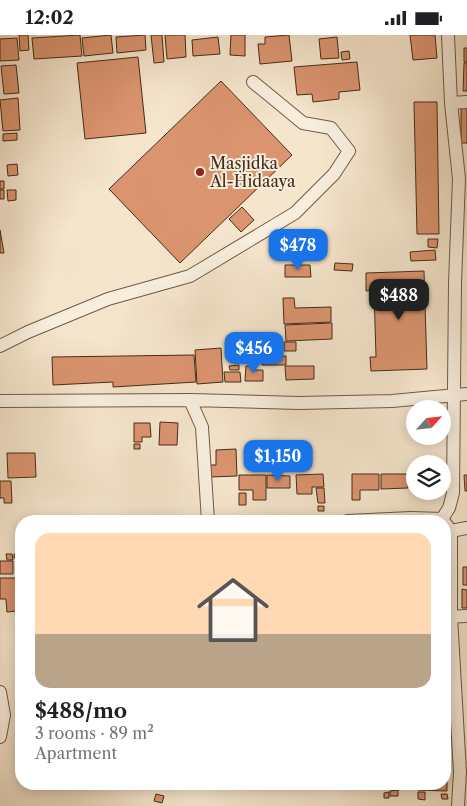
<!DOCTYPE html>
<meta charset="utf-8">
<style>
body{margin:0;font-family:"Libre Caslon Text",serif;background:#f2f2f2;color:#202124;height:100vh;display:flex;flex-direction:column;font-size:19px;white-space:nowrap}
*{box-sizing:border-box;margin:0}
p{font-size:16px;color:#757577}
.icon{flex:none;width:28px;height:28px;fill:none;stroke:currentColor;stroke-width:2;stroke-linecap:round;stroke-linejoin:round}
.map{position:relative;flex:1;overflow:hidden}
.drawer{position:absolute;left:15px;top:480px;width:436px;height:275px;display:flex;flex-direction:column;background:#fff;border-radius:20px;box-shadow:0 2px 12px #0003}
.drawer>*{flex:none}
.needle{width:32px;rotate:63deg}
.controls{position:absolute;left:406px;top:365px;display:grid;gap:10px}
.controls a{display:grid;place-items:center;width:45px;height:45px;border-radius:50%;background:#fff;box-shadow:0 2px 12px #0003;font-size:25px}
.price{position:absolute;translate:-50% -42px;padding:0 11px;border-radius:10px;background:#1a73e8;color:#fff;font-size:16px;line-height:32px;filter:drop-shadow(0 1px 2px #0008)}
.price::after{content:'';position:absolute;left:50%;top:30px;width:15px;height:11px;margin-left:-8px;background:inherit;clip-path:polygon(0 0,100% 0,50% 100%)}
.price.selected{background:#222;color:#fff}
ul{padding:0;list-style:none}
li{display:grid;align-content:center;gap:10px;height:265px;padding:0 20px}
li span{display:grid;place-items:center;height:155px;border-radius:15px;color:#555}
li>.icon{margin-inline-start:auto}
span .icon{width:90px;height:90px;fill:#fffc;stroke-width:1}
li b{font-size:21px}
.status{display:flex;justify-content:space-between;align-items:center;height:35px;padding:0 25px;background:#fff;direction:ltr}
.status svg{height:14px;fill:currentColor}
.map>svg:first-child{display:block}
</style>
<div class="status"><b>12:02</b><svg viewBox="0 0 49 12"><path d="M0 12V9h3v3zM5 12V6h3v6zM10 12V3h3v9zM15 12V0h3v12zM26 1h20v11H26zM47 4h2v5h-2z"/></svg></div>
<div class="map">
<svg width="467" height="771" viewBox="0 0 467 771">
<rect width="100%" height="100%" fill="#f5e5cc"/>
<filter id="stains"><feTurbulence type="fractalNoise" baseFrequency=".004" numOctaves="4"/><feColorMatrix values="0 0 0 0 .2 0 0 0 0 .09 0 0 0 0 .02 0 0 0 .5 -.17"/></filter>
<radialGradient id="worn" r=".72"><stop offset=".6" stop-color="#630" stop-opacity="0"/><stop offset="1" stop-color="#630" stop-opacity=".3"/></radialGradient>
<path fill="#db9470" stroke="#452c18" d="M19,0h9l1,15 -9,1z
M80,0l2,21 -48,3 -2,-21z
M111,0l2,18 -29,3 -2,-18z
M145,0l1,15 -29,3 -1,-16z
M151,0h11l2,27 -10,1z
M165,0h20l1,22 -19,2z
M231,0h14v21l-15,-1z
M289,0l3,26 -32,3 -2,-20h7v-7z
M410,0h25l2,23 -24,2z
M218,2l2,17 -27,2 -1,-16z
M337,2l2,21 -18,1 -2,-20z
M17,3l2,22 -19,1v-22z
M464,13h3v14h-3z
M349,16l1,8 -8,1 -1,-8z
M138,22l8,76 -61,6 -8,-76z
M357,27l3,28 -21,2v7l-26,3 -1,-8 -15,1 -3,-28z
M464,28h3v28h-4z
M16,30l3,28 -15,1 -3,-28z
M221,46l71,74 -112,108 -71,-74z
M18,63l2,32 -17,1 -3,-31z
M414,67h23l2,132h-22z
M461,68h6v40h-6z
M17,98v7l-14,1v-7z
M17,129l1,11 -10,1 -1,-11z
M0,146h4v8h-4z
M0,155h4v9h-4z
M7,155h9v10l-8,1z
M242,172l12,13 -13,12 -12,-13z
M0,195l4,23h-4z
M294,196l2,9 -10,3 -2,-10z
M428,204h10l-1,9 -9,-1z
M435,215l1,10 -25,1 -1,-9z
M335,228l18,1 -1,7 -18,-1z
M285,230h25l1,12h-26z
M424,236l3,98 -56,2 -1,-14h6l-2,-67 -8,1v-18z
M283,263h11l1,10 36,-1v15l-47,2z
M332,288v16l-46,2 -1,-16z
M284,307h12v9h-12z
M221,313l2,34 -26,2 -2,-34z
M194,320l2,27 -83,5v-5l-60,3 -1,-28z
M261,321h25v9h-24z
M239,330v5h-9l-1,-4z
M246,331h9v4h8v11h-18z
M285,331h29v13l-28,1z
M224,337h16l1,10h-16z
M160,387l18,1 -1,22h-18z
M134,388h16l1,14h-9v5h-8z
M134,409h6v5h-6z
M236,414l1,27 -27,1 -1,-12h7v-15z
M7,418h28l1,24 -28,1z
M323,439l1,13h-12v7h-15l-1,-19z
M352,439h27v16h-19v10h-8z
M381,439h27v14l-27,1z
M239,440h27v25h-13v-10h-14z
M267,440l23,1v12h-23z
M464,440h3v16h-2z
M0,446h11l1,22h-8v-5h-4z
M316,453h8l1,15h-7z
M239,458h7v12h-7z
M318,471h6v5h-6z
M19,518v5h-5v-4z
M6,519h6l1,6h-6z
M16,525h5v14h-5z
M0,526h13v13h-13z
M463,532h4v18h-4z
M0,543h16l1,33 -10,1 -1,-13h-6z
M462,554l5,1v18h-5z
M445,744h2v12l-29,-1v-6h27z
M391,749h8v6h-8z
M398,755v6h-8v-5z
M389,757v6h-5v-5z
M418,757h7v8l-7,-1z
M156,759l8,2 -2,7 -8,-2z
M441,759h6l1,5h-6z"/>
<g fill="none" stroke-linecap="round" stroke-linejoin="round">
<defs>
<path id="minor" d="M451,68l16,-1
M0,311l28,-14 80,-33 82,-23 105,-63 39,-39 15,-23 -18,-23 -28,-5 -50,-41
M190,365l12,27 6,94
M0,366l190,-1 109,3 93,-2 75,-7
M347,486l64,-3 31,1
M443,486l-1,-2 7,-11 4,-15 2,-210 4,-104 -8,-76 -3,-68
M445,488l6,8v86l9,155 -2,34
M451,496l16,-3
M445,582l22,-1
M0,657l4,23 -4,22"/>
</defs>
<use href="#minor" stroke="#715a45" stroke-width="14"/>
<use href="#minor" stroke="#f8eede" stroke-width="12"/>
</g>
<circle fill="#8f2418" stroke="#f8eede" stroke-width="2" cx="200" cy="137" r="5"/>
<g text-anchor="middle" stroke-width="4" stroke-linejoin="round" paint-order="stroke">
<g font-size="16" fill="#452c18" stroke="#f8eede" text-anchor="start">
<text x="210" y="134">Masjidka<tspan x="210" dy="18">Al-Hidaaya</tspan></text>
</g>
</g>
<rect width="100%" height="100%" filter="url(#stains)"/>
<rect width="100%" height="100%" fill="url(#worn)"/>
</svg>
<div class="controls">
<a><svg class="needle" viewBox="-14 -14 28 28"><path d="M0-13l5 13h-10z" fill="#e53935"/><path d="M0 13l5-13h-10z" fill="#757577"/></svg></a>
<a><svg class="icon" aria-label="layers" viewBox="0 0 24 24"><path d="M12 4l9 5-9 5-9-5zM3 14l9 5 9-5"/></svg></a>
</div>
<b class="price" style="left:298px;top:236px">$478</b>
<b class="price selected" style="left:399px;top:286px">$488</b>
<b class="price" style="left:254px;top:339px">$456</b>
<b class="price" style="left:278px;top:447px">$1,150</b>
<section class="drawer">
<ul>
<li><span style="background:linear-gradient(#ffd9b3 65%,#b9a48a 0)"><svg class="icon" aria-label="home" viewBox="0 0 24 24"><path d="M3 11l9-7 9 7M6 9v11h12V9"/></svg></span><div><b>$488/mo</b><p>3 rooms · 89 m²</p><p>Apartment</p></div></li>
</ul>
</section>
</div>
